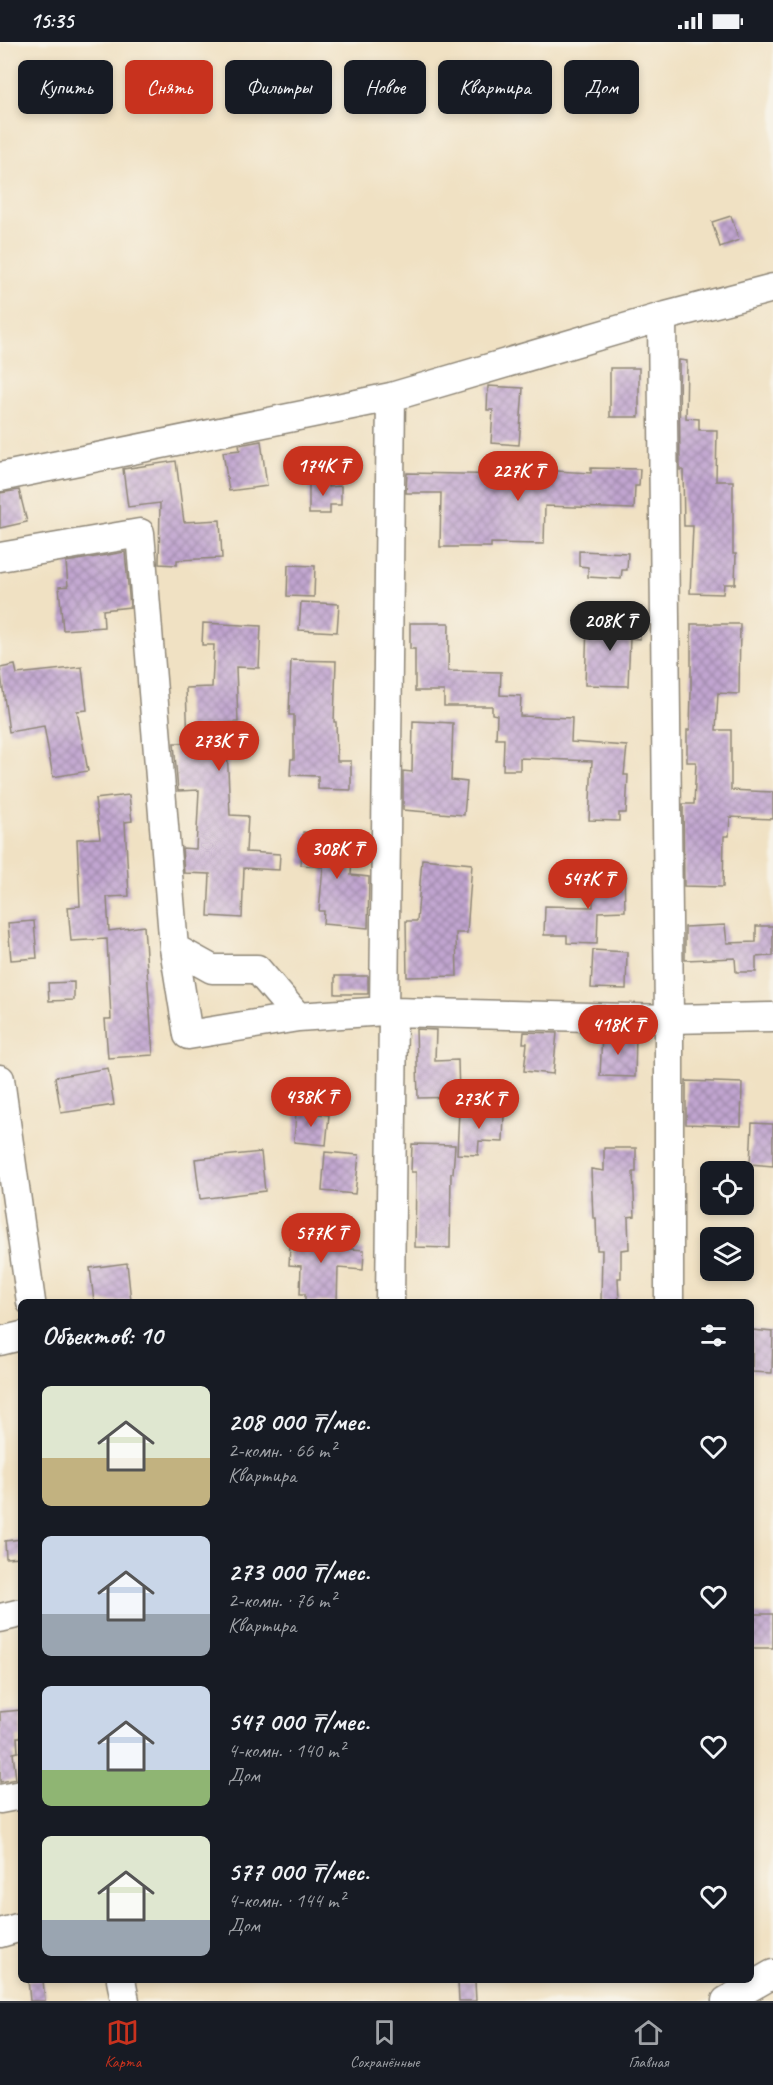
<!DOCTYPE html>
<html lang="ru">
<meta charset="utf-8">
<style>
body{margin:0;font-family:Caveat,sans-serif;background:#20242c;color:#f1f3f6;height:100vh;display:flex;flex-direction:column;font-size:22px;white-space:nowrap}
*{box-sizing:border-box;margin:0}
p{font-size:20px;color:#9ea1a6}
.icon{flex:none;width:33px;height:33px;fill:none;stroke:currentColor;stroke-width:2;stroke-linecap:round;stroke-linejoin:round}
.map{position:relative;flex:1;overflow:hidden}
.sheet{position:absolute;left:18px;top:1257px;width:736px;height:684px;display:flex;flex-direction:column;background:#171b24;border-radius:9px;box-shadow:0 3px 9px #0003}
.sheet>*{flex:none}
.top-card{position:absolute;left:18px;top:18px;width:738px;height:54px;display:flex;gap:12px}
.controls{position:absolute;left:700px;top:1119px;display:grid;gap:12px}
.controls a{display:grid;place-items:center;width:54px;height:54px;border-radius:9px;background:#171b24;box-shadow:0 3px 9px #0003;font-size:30px}
.price{position:absolute;translate:-50% -51px;padding:0 14px;border-radius:21px;background:#c8321e;color:#fff;font-size:20px;line-height:39px;filter:drop-shadow(0 2px 3px #0008)}
.price::after{content:'';position:absolute;left:50%;top:36px;width:18px;height:14px;margin-left:-9px;background:inherit;clip-path:polygon(0 0,100% 0,50% 100%)}
.price.selected{background:#222;color:#fff}
ul{padding:0;list-style:none}
li{display:flex;align-items:center;gap:18px;height:150px;padding:0 24px}
li span{display:grid;place-items:center;flex:none;width:168px;height:120px;border-radius:9px;color:#555}
li>.icon{margin-inline-start:auto}
span .icon{width:72px;height:72px;fill:#fffc;stroke-width:1}
li b{font-size:26px}
h2{display:flex;justify-content:space-between;align-items:center;height:72px;padding:0 24px;font-size:26px}
.tag{padding:0 21px;border-radius:9px;background:#171b24;box-shadow:0 3px 9px #0003;font-size:21px;line-height:54px}
.tag.selected{background:#c8321e;color:#fff}
.status{display:flex;justify-content:space-between;align-items:center;height:42px;padding:0 30px;background:#171b24;direction:ltr}
.status svg{height:16px;fill:currentColor}
.tabs{display:flex;justify-content:space-around;align-items:center;height:84px;border-top:2px solid #363941;background:#171b24;font-size:16px;color:#9ea1a6}
.tabs a{display:grid;justify-items:center;gap:3px}
.tabs .selected{color:#c8321e}
.map>svg:first-child{display:block}
</style>
<div class="status"><b>15:35</b><svg viewBox="0 0 49 12"><path d="M0 12V9h3v3zM5 12V6h3v6zM10 12V3h3v9zM15 12V0h3v12zM26 1h20v11H26zM47 4h2v5h-2z"/></svg></div>
<div class="map">
<svg width="773" height="1959" viewBox="0 0 773 1959">
<defs>
<pattern id="building-cross-hatch" width="8" height="8" patternUnits="userSpaceOnUse" patternTransform="scale(1.5)"><rect width="8" height="8" fill="#c1a5d0"/><path d="M0 0l8 8M0 8l8-8" fill="none" stroke="#9d87a9"/></pattern>
</defs>
<rect width="100%" height="100%" fill="#f7f3e8"/>
<filter id="ink" filterUnits="userSpaceOnUse"><feTurbulence type="fractalNoise" baseFrequency=".0167" numOctaves="2"/><feDisplacementMap in="SourceGraphic" scale="12" xChannelSelector="R" yChannelSelector="G"/><feConvolveMatrix kernelMatrix="1 2 1 2 8 2 1 2 1" color-interpolation-filters="sRGB"/></filter>
<filter id="wash" filterUnits="userSpaceOnUse"><feTurbulence type="fractalNoise" baseFrequency=".008" numOctaves="4" result="noise"/><feDisplacementMap in="SourceGraphic" scale="24" xChannelSelector="R" yChannelSelector="G"/><feGaussianBlur stdDeviation="1.35" result="paint"/><feColorMatrix in="noise" values="0 0 0 0 0 0 0 0 0 0 0 0 0 0 0 0 0 1.4 0 .05"/><feComposite in="paint" operator="in"/></filter>
<g filter="url(#wash)">
<rect width="100%" height="100%" fill="#f0e1c3"/>
<g id="blocks">
<path fill="url(#building-cross-hatch)" d="M731,174l8,24 -19,7 -8,-25z
M679,318l8,1 -1,57 13,1v11h18l-1,51h17v73h3l-1,30h-11l-1,10 -33,-1 3,-67h-9l-1,-56h-3z
M610,326h29v49h-29z
M488,344l35,2 -4,57 -28,-2 2,-33h-6z
M261,399l6,45 -38,5 -6,-39 17,-2 -1,-5z
M176,419l8,61 36,-2 2,38 -45,2v5l-18,-1 1,-61 -32,4 -5,-38z
M591,426l49,1 -1,17h-4l-1,23 -89,-3 -1,38 -53,-1v4h-51l1,-54h-35l1,-20 113,2v-6l71,4z
M328,437v8l13,-1v19h-11v9h-21v-34z
M19,448l8,32 -27,6v-35z
M579,509l49,2 -1,17h-5l-1,9 -33,-2v-10l-9,-1z
M125,510l5,55 -27,3 1,17 -41,3 -4,-43 9,-1 -2,-24z
M288,523l27,1 -1,31 -27,-1z
M301,560l38,2 -2,28 -38,-2z
M598,578l43,2 -1,17 -10,-1 -2,48 -43,-1 2,-61 11,1z
M203,581l58,3 -2,42 -23,-1 2,55 -12,1 4,92 18,1 -2,36 34,2 -1,16 -35,-2 -2,50 -34,-2 2,-42 -26,-1 -2,-25 14,1 3,-59 -21,1 -4,-48h14l-2,-55 26,-1 2,-42h-12z
M410,581h39l-1,48 53,1 -1,23 21,1 -1,20 52,2 -1,24 56,4 -3,29h4l-2,38h-7v8l-30,-1 3,-59 -72,-3v12h-17l1,-31h-8l1,-24 -5,-1v-8h-48v-15h-29v-42h-5z
M691,582h49l-1,70 -21,-1 -2,37h15v60l42,2v27l-43,-2 -1,19h-5l-1,51 -39,-1 -1,-82h11l2,-42h-9v-32h3l1,-37z
M291,618l45,1 -2,61h2l1,39h14v29l-33,-1v-13l-28,-1 1,-16h3v-44h-5z
M15,623l2,9 65,-7 5,43 -10,1 11,60 -35,6 -9,-51 -35,6 -9,-64z
M413,679l40,2 -2,57 16,2 -3,33 -61,-5v-39l9,1z
M129,753l3,26 -7,1 4,74 -22,1 2,34 35,-5 9,129 -45,3 -3,-39h6l-4,-80 -36,2 -3,-34 12,-1 -3,-67 23,-1 -5,-39z
M303,790l37,2 -1,5 14,1 -2,35 18,2 -1,51 -45,-4 1,-13h-5l4,-44 -22,-2z
M422,817l50,5 -5,69h-11l1,43 -50,1 -1,-56h11z
M624,829l1,40 -27,1 -1,32 -30,-1v-8h-23l1,-29 48,1 -1,-34z
M34,879l3,37 -26,2 -3,-37z
M725,883l2,18 29,-1v-16h17v30l-17,1v15h-20l-1,-14 -50,2v-33z
M593,908l34,2 -1,37 -35,-1z
M335,934h33v18h-33z
M74,940v18l-25,1 -1,-18z
M416,987l20,1 -1,31 23,-1 1,37 -41,1z
M524,990l33,1 -4,41 -29,-3 3,-28h-4z
M602,992l34,1 -1,42 -35,-1z
M108,1026l6,37 -53,8 -6,-36z
M686,1039l56,2 -1,43 -55,-2z
M459,1069l45,2 -1,29 -24,-1 -1,14 -21,-1z
M296,1070l33,3 -3,30 -32,-3z
M752,1081l21,1v42l-23,-2z
M412,1102l43,1 -2,28h-2l-1,75 -35,-1 1,-75h-5z
M604,1106h32v24h-3l2,44 -7,1 1,32 -8,1v28h-3l1,24h-18l1,-52h-5l-1,-32h-3l-2,-49 13,2z
M261,1110l4,39 -65,8 -5,-40z
M325,1110l34,3 -4,39 -33,-3z
M291,1186l39,3 -2,16 36,3 -1,20 -25,-2 -1,34h-32v-8h-5l1,-28 -12,-1z
M127,1221l4,38 -37,1 -4,-34z
M752,1288l21,2 -1,41 -20,-1z
M21,1497v18l-15,1 -1,-17z
M753,1572h20v34h-21z
M21,1668v27h-4l1,15 -5,1 3,26 -16,3v-70z
M28,1938h15l2,21h-15z
M475,1939l1,20h-17l-1,-19z"/>
</g>
</g>
<g filter="url(#ink)">
<use href="#blocks" fill-opacity="0" stroke="#8e8677" stroke-width="1.5"/>
<g fill="none" stroke-linecap="round" stroke-linejoin="round">
<defs>
<path id="minor" d="M662,275l7,702v283
M0,435l391,-80 271,-80 111,-29
M0,515l140,-24 34,415 38,21h45l41,48 86,-6
M174,906l14,87 110,-18
M393,970l276,7 104,-2
M0,1037l31,223
M390,1260l3,-290 -9,-1 7,-614
M0,1299l21,-5
M0,1576l21,-5
M0,1757l21,-4
M0,1891l21,-6
M121,1938l4,21
M726,1959l47,-27"/>
</defs>
<use href="#minor" stroke="#8e8677" stroke-width="31"/>
<use href="#minor" stroke="#fff" stroke-width="28"/>
</g>
</g>
</svg>
<div class="controls">
<a><svg class="icon" aria-label="locate" viewBox="0 0 24 24"><circle cx="12" cy="12" r="6"/><path d="M12 2v4M12 18v4M2 12h4M18 12h4"/></svg></a>
<a><svg class="icon" aria-label="layers" viewBox="0 0 24 24"><path d="M12 4l9 5-9 5-9-5zM3 14l9 5 9-5"/></svg></a>
</div>
<b class="price" style="left:323px;top:455px">174K ₸</b>
<b class="price" style="left:518px;top:460px">227K ₸</b>
<b class="price selected" style="left:610px;top:610px">208K ₸</b>
<b class="price" style="left:219px;top:730px">273K ₸</b>
<b class="price" style="left:337px;top:838px">308K ₸</b>
<b class="price" style="left:588px;top:868px">547K ₸</b>
<b class="price" style="left:618px;top:1014px">418K ₸</b>
<b class="price" style="left:311px;top:1086px">438K ₸</b>
<b class="price" style="left:479px;top:1088px">273K ₸</b>
<b class="price" style="left:321px;top:1222px">577K ₸</b>
<div class="top-card">
<a class="tag">Купить</a>
<a class="tag selected">Снять</a>
<a class="tag">Фильтры</a>
<a class="tag">Новое</a>
<a class="tag">Квартира</a>
<a class="tag">Дом</a>
</div>
<section class="sheet">
<h2>Объектов: 10<svg class="icon" aria-label="filters" viewBox="0 0 24 24"><path d="M4 7h16M4 17h16"/><circle cx="9" cy="7" r="2"/><circle cx="15" cy="17" r="2"/></svg></h2>
<ul>
<li><span style="background:linear-gradient(#dfe7d0 60%,#c2b280 0)"><svg class="icon" aria-label="home" viewBox="0 0 24 24"><path d="M3 11l9-7 9 7M6 9v11h12V9"/></svg></span><div><b>208 000 ₸/мес.</b><p>2-комн. · 66 m²</p><p>Квартира</p></div><svg class="icon" aria-label="heart" viewBox="0 0 24 24"><path d="M12 20l-8-8c-3-5 5-10 8-4 3-6 11-1 8 4z"/></svg></li>
<li><span style="background:linear-gradient(#c9d6e8 65%,#9aa5b1 0)"><svg class="icon" aria-label="home" viewBox="0 0 24 24"><path d="M3 11l9-7 9 7M6 9v11h12V9"/></svg></span><div><b>273 000 ₸/мес.</b><p>2-комн. · 76 m²</p><p>Квартира</p></div><svg class="icon" aria-label="heart" viewBox="0 0 24 24"><path d="M12 20l-8-8c-3-5 5-10 8-4 3-6 11-1 8 4z"/></svg></li>
<li><span style="background:linear-gradient(#c9d6e8 70%,#8fb573 0)"><svg class="icon" aria-label="home" viewBox="0 0 24 24"><path d="M3 11l9-7 9 7M6 9v11h12V9"/></svg></span><div><b>547 000 ₸/мес.</b><p>4-комн. · 140 m²</p><p>Дом</p></div><svg class="icon" aria-label="heart" viewBox="0 0 24 24"><path d="M12 20l-8-8c-3-5 5-10 8-4 3-6 11-1 8 4z"/></svg></li>
<li><span style="background:linear-gradient(#dfe7d0 70%,#9aa5b1 0)"><svg class="icon" aria-label="home" viewBox="0 0 24 24"><path d="M3 11l9-7 9 7M6 9v11h12V9"/></svg></span><div><b>577 000 ₸/мес.</b><p>4-комн. · 144 m²</p><p>Дом</p></div><svg class="icon" aria-label="heart" viewBox="0 0 24 24"><path d="M12 20l-8-8c-3-5 5-10 8-4 3-6 11-1 8 4z"/></svg></li>
</ul>
</section>
</div>
<nav class="tabs">
<a class="selected"><svg class="icon" aria-label="map" viewBox="0 0 24 24"><path d="M3 6l6-2 6 2 6-2v14l-6 2-6-2-6 2zM9 4v14M15 6v14"/></svg>Карта</a>
<a><svg class="icon" aria-label="saved" viewBox="0 0 24 24"><path d="M7 4h10v16l-5-4-5 4z"/></svg>Сохранённые</a>
<a><svg class="icon" aria-label="home" viewBox="0 0 24 24"><path d="M3 11l9-7 9 7M6 9v11h12V9"/></svg>Главная</a>
</nav>
